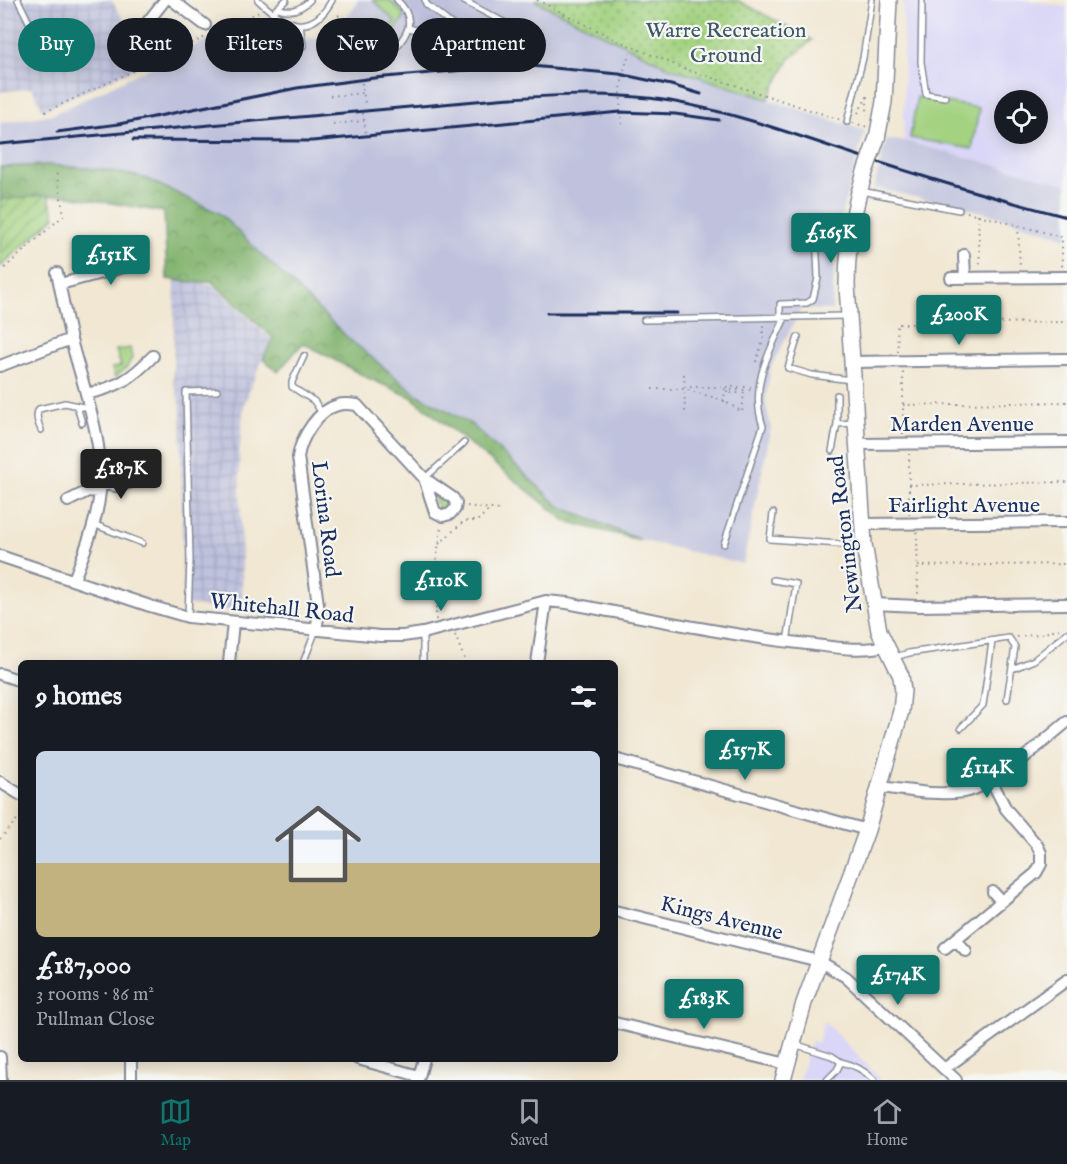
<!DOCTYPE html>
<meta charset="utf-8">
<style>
body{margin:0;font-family:"IM FELL English",serif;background:#20242c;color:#f1f3f6;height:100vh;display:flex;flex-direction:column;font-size:22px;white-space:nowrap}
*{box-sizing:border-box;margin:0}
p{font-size:20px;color:#9ea1a6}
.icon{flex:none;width:33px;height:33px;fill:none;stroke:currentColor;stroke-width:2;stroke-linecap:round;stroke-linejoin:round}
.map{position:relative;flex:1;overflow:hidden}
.details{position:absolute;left:18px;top:660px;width:600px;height:402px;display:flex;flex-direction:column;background:#171b24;border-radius:9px;box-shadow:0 3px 15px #0003}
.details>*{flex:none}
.hud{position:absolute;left:18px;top:18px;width:600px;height:54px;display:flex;gap:12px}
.buttons{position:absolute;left:994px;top:90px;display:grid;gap:12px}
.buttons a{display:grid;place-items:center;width:54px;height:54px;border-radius:50%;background:#171b24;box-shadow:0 3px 15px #0003;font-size:30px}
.price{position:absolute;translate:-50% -51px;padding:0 14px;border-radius:6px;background:#0f766e;color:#fff;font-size:20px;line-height:39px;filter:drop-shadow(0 2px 3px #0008)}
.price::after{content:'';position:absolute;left:50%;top:36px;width:18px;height:14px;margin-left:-9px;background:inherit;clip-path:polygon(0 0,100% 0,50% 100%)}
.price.on{background:#222;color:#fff}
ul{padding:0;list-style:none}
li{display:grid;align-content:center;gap:12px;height:318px;padding:0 18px}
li+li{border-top:2px solid #363941}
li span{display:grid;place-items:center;height:186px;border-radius:9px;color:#555}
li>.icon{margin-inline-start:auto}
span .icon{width:108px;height:108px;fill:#fffc;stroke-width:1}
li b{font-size:26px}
h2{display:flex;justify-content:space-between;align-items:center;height:72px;padding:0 18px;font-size:26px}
.pill{padding:0 21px;border-radius:27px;background:#171b24;box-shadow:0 3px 15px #0003;font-size:21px;line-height:54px}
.pill.on{background:#0f766e;color:#fff}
.dock{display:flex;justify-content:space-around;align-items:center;height:84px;border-top:2px solid #363941;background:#171b24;font-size:16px;color:#9ea1a6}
.dock a{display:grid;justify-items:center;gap:3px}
.dock .on{color:#0f766e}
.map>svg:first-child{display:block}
</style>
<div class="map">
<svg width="1067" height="1080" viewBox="0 0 1067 1080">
<defs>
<pattern id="industrial-grid" width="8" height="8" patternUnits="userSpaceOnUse" patternTransform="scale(1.5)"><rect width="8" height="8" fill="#c0c2dd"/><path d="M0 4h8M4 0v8" fill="none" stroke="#a4a7c0"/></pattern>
<pattern id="forest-crowns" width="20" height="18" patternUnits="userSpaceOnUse" patternTransform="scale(1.5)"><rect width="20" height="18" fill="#82b46e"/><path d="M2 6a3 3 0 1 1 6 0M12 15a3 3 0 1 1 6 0" fill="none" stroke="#6a935e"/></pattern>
<pattern id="park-dots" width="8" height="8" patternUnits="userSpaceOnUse" patternTransform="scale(1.5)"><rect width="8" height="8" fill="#a3d280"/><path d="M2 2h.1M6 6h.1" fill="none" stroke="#84ab6c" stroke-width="1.8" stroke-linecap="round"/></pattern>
<pattern id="garden-furrows" width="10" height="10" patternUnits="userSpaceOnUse" patternTransform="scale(1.5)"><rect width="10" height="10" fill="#a3d280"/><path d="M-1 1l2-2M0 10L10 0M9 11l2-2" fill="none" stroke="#84ab6c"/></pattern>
</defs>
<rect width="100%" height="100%" fill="#f6f6f2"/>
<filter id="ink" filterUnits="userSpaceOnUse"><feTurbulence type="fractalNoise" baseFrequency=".0167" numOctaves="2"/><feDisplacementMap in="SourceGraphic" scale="12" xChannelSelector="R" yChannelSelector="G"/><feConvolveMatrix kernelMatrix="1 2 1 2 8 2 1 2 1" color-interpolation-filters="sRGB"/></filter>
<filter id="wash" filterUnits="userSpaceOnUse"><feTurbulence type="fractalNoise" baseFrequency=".008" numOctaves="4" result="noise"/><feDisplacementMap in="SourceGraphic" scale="24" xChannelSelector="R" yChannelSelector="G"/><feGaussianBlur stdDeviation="1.35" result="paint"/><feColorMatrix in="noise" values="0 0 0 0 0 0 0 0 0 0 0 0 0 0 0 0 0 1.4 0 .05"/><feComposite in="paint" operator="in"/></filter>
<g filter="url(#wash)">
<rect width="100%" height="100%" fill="#f1e7d2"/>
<path fill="#d9d6f7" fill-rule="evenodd" d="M903,0h120l44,7v177l-163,-43zM1005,100h33v34h-33z
M824,1021l57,59h-82l12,-39 7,2z"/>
<path fill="url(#industrial-grid)" d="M0,0h111l13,19 18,46 -99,45 -11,-22 -32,4z
M175,281l38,4 58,54 -27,65 -5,48 4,160 -60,-8 -2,-197 -8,-26z"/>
<path fill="#c0c2dd" d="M357,0h177l135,67 196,64 -29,101 -4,78 -31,-1 -30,58 -6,34 6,27 -28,136 -103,-24 -81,-34 -88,-82 -56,-31 -67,-55 -129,-125 -74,-35 -97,-13 -48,2v-44l54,-9 197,-95 31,22 48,-4 27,-33z
M886,140l18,1 163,43v54l-84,-26 -109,-24z"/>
<path fill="#a3d280" stroke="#5f806f" stroke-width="1.5" d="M373,0h16l15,14 -1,6 -31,38 -7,-1 -6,-5 22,-26 6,4 8,-9z
M917,97l62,11 -7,41 -62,-11z
M130,348l2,10 -5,9 -12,11 -3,-10 9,-2 -5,-16z
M429,485l18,11 5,12 -12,4z"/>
<path fill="url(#forest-crowns)" stroke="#4e7266" stroke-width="1.5" d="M48,165l51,4 46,9 74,35 129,125 67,55 56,31 88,82 81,34 -73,-18 -156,-125 -43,-19 -65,-35 -25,29 -15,-13 10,-21 -62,-57 -10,2 -34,-4 -3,-67 -101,-17 -63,5v-33z"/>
<path fill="url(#park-dots)" stroke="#5f806f" stroke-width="1.5" d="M534,0h203l75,40 -23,20 -21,39 -99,-32z"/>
<path fill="url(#garden-furrows)" stroke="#5f806f" stroke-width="1.5" d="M48,195l7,22 -55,50v-67z"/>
</g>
<g filter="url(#ink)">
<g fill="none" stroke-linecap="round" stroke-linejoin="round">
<defs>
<path id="lane" d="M18,0l28,56
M258,0c26,25 53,39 74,0
M425,0l1,4 35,28
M462,0l51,27
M922,0l-1,62 5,32 19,3
M278,8c13,5 22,2 32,-8
M275,10l11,-10
M409,28l28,8
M293,48l10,-2 -3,-21
M384,61c18,-21 38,-37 13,-61
M847,122l16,-64 9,-58
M861,191l98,19
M780,318v-14l27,-1 6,-4 5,-21 -2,-46
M644,320l202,-4
M798,337l-10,31 24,7 39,5
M304,356l-12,26v5l22,14 8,12
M77,406l5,17
M837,424v-29
M41,430c-3,-7 -6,-15 -2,-21l26,-6 18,4 6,-1
M832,451l5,-27 16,-1
M87,464l13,-5
M425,478l39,-35
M773,513l-3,26 83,6 9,-1
M93,524l49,19
M724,544l39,-118c-14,-39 6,-74 22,-108
M773,580l23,4 -9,58
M188,617l2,-57 -4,-168 31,-1
M423,633v30
M895,657l14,-4 100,-15 6,9 -8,52
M303,663l13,-33
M1012,669l22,-9 33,-27
M961,728l22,-23 9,-63
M794,1044l38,12 9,6 -4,8 -10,10
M841,1062c14,3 23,8 33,18"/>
<path id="street" d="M172,0l33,25
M149,49l-7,-20 23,-29
M964,255l1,23
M57,273c5,22 9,45 14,67 12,46 34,105 29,152 -3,30 -16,60 -26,88
M951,278l116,-1
M60,284l64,-17 -1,-13
M852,362l215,-3
M0,366l71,-27
M86,394c32,-7 45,-15 67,-38
M857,444l210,-2
M101,484l16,2 22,-6
M68,501l20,-10 12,1
M862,524l205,-2
M0,556l150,50 38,11 192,19h23l20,-3 123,-32 21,2c80,15 160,32 240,41 26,3 53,8 78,2
M873,604l45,2 149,-2
M316,630l3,-18 -21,-155c3,-20 20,-47 40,-52 6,-2 13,-1 19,0l67,73 29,20 3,5 -1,6 -5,5 -7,2 -8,-4 -11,-34
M229,663l4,-41
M537,663l9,-62
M0,674l21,7
M615,759l252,71
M0,782l21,13
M880,787c27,3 57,9 84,5 34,-7 75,-48 103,-70
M993,892l8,9
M615,911l204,50 27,16 110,103
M956,940l10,11
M945,948l91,-75 5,-9v-11l-4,-8 -31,-36 -14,-27
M615,1023l172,41
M0,1057l1,23
M131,1059v21
M358,1059l61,17
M944,1069l123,-89
M418,1080l6,-21"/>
<path id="secondary" d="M877,138l7,-36 5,-102
M783,1080l21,-77 63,-173 34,-119 2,-20 -2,-15 -22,-45 -15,-87 -17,-259c0,-40 6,-76 18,-113"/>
</defs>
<use href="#lane" stroke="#868b98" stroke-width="8"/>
<use href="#street" stroke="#868b98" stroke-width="14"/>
<use href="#secondary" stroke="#868b98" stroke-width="18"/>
<path stroke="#868b98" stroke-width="2" stroke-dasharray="1.5 4.5" stroke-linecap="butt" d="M537,0l77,39 71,30 156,51
M338,15l6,5
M362,83l3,20
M330,96l34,-3
M45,112l214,-100
M363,113l3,21
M858,113l9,-16v18
M853,123l15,4
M333,124l31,-3
M622,124c-3,-23 -2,-49 8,-71
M967,212l95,25v31
M978,214l2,54
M1018,226l2,42
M0,272l64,-57 -8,-44
M898,352l-1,-28 170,-2
M756,362l7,-22v-16
M684,374l1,38
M684,387h67
M652,389h32l39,11 19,12 2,-19h-17v-3h24
M724,402l1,-15
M903,405l164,-3
M903,434v-64
M909,485l158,-3
M467,506l33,4
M909,515v-61
M917,532l1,64
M439,544l25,-23h13l13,-12
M918,566l149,-2
M436,620v-57l5,-36
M455,635l11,28
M1017,637l24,-3 18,-5
M0,839l21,-24"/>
<use href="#lane" stroke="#fff" stroke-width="5"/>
<use href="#street" stroke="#fff" stroke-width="10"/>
<use href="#secondary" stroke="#fff" stroke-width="15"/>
<path stroke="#1b2f5e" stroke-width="3" d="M57,132l62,-8 178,-36 77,-10 125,-11 32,-1 88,8 52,11 30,9
M133,140l179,1 308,-29 55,2 44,6
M0,144l498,-45c58,-4 115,-7 172,2 56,10 109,28 162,46 78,26 156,50 235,70
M547,313h130"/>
<defs>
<path id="secondary-bridge" d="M865,172l12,-34"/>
</defs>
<use href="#secondary-bridge" stroke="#868b98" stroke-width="18" stroke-linecap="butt"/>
<use href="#secondary-bridge" stroke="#fff" stroke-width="15"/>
</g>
</g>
<g text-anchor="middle" stroke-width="4.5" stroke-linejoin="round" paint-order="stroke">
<g font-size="22" fill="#3d5866" stroke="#f6f6f2">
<text x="726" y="37">Warre Recreation<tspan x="726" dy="25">Ground</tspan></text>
</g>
<g font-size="22" fill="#1b2f5e" stroke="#f6f6f2">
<text x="962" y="431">Marden Avenue</text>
<text x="964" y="512">Fairlight Avenue</text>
<text transform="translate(327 519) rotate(83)" y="8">Lorina Road</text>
<text transform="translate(844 534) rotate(-97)" y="8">Newington Road</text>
<text transform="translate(282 607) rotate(6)" y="8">Whitehall Road</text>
<text transform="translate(722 917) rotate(14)" y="8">Kings Avenue</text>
</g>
</g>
</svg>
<div class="buttons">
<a><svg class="icon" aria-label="locate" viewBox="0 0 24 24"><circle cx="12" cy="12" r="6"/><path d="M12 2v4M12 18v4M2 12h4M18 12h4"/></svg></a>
</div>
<b class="price" style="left:831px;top:264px">£165K</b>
<b class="price" style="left:111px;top:286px">£151K</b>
<b class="price" style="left:959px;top:346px">£200K</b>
<b class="price on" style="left:121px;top:500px">£187K</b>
<b class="price" style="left:441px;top:612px">£110K</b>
<b class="price" style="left:745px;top:781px">£157K</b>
<b class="price" style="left:987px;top:799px">£114K</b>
<b class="price" style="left:898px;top:1006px">£174K</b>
<b class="price" style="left:704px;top:1030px">£183K</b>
<div class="hud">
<a class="pill on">Buy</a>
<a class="pill">Rent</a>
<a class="pill">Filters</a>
<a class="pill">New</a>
<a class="pill">Apartment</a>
</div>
<section class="details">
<h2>9 homes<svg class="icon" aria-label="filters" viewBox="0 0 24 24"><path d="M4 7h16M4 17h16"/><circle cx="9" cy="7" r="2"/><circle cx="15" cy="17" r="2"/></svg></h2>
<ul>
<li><span style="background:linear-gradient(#c9d6e8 60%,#c2b280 0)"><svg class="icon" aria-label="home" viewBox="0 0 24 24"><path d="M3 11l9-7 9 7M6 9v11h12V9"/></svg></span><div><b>£187,000</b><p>3 rooms · 86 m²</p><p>Pullman Close</p></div></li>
</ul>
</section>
</div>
<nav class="dock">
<a class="on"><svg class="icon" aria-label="map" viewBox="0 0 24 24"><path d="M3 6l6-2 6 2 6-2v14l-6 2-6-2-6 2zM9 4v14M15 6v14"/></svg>Map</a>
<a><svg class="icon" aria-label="saved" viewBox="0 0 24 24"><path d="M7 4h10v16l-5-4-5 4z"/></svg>Saved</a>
<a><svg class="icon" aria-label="home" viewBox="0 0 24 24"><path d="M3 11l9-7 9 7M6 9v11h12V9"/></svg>Home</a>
</nav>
